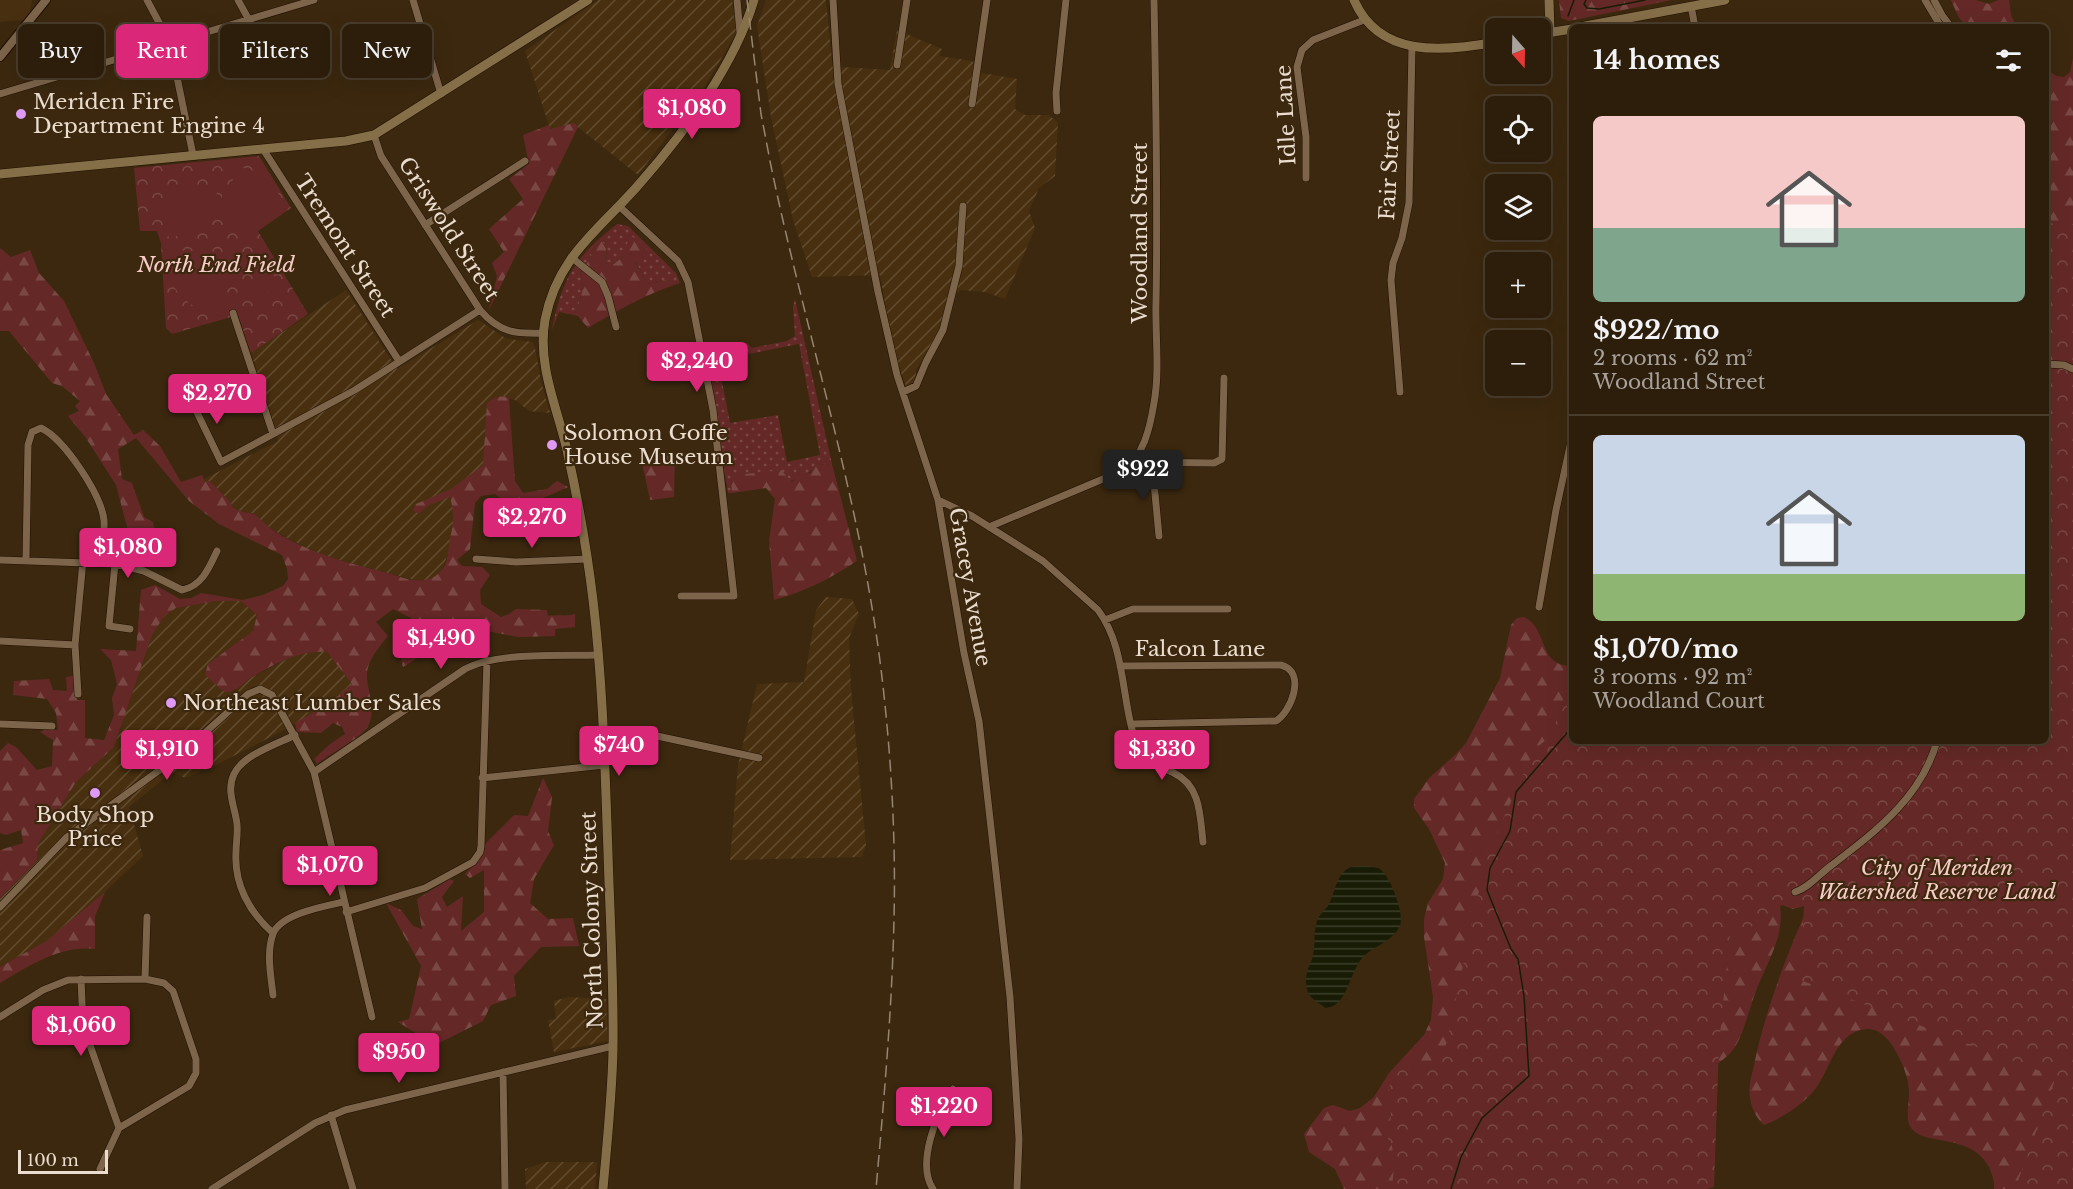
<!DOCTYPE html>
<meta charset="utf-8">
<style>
body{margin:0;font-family:"Libre Baskerville",serif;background:#352714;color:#f1f3f6;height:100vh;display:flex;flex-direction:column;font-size:22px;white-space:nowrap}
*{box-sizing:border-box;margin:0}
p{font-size:20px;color:#a7a29d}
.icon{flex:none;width:33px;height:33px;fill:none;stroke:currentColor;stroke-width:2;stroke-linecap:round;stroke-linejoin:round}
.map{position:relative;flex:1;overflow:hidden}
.sheet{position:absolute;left:1569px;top:24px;width:480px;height:720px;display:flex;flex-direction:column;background:#2d1e0b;border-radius:9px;box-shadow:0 6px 24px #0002,0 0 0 2px #483c2c}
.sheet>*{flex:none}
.guide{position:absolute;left:18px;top:24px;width:570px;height:54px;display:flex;gap:12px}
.needle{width:39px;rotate:160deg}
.fabs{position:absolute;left:1485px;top:18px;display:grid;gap:12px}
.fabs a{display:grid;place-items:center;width:66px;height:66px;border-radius:9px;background:#2d1e0b;box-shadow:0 6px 24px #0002,0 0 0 2px #483c2c;font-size:30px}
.scale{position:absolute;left:18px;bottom:15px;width:90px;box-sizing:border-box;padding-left:6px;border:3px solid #ebddcf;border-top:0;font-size:16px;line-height:21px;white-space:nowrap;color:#ebddcf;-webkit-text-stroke:4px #3c280f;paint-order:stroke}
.price{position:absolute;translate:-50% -51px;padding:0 14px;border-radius:6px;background:#db2777;color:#fff;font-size:20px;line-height:39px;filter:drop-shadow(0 2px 3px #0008)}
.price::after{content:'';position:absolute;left:50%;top:36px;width:18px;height:14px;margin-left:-9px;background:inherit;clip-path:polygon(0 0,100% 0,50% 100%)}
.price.current{background:#222;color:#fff}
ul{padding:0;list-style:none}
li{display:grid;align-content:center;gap:12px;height:318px;padding:0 24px}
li+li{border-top:2px solid #483c2c}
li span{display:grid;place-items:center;height:186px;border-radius:9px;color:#555}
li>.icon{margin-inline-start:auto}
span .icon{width:108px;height:108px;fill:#fffc;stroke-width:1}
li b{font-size:26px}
h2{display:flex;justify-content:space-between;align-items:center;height:72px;padding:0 24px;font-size:26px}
.pill{padding:0 21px;border-radius:9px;background:#2d1e0b;box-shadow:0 6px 24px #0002,0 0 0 2px #483c2c;font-size:21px;line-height:54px}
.pill.current{background:#db2777;color:#fff}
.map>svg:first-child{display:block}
</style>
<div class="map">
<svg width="2073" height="1189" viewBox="0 0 2073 1189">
<defs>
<pattern id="industrial-furrows" width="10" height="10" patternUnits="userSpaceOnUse" patternTransform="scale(1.5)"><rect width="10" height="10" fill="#482f0f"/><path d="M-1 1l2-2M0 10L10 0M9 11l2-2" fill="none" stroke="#634d31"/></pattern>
<pattern id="grass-dots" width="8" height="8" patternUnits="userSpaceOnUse" patternTransform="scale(1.5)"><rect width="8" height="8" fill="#642926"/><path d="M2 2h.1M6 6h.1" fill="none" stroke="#7a4844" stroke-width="1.8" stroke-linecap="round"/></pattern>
<pattern id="forest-firs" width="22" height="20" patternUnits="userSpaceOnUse" patternTransform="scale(1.5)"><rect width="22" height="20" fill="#642926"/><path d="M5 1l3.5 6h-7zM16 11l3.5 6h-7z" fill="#7a4844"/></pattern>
<pattern id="park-crowns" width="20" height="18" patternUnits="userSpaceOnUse" patternTransform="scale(1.5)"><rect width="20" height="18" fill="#642926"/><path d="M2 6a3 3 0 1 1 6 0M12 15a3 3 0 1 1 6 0" fill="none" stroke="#7a4844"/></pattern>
<pattern id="water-rules" width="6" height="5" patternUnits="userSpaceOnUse" patternTransform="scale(1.5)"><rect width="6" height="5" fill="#191c05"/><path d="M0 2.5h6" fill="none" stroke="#3b3d28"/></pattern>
</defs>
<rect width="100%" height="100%" fill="#3c280f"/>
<path fill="#482f0f" d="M0,0h32l-2,12 -5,8 -25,2z"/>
<path fill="url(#industrial-furrows)" d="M598,0h134l5,32 -32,54 -67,89 -64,-51 -24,5 -25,-78z
M766,0h60l7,72 10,-5 47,3 7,-40 45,19 -3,7 33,5 10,12 35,6 -2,30 10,6h23l10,7 -3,54 -16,12 -10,23 6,17 -30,71 -20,-7 -24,-2 -13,9 -8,33 -24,38 -1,12 -9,4 -12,-31 -14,-80 -68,2 -19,-57 -22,-103 -14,-91z
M346,290l51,79 81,-49 29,19 26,3 2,6 6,33 9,32 -21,-2 -14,-11 -13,-4 -15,7 -3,62 -34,32 3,11v23l-3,8v10l-9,23 -13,8h-14l-93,-25 -36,-18 -20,-12 -10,-11 -12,-2 -10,-4 -2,-5 -21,-22 -5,2 -1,-4 74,-38 -27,-88z
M826,597l26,2 7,15 -10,24 2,51 15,156 -4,12 -132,3 8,-95 19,-81 47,-2 12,-72z
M216,601h25l16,14 -4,16 -45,33 25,28 19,-15 45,-23 14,-3 16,1 25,32 -21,18 -45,27 -68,35 -33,14 -13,-6 -43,35 14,49 -38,36 -59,49 -46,26v-69l37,-37 1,-17 38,-62 38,-35 38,-112 13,-20 11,-7z
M569,997l37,2 2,42 -54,11 -6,-32 8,-1 -2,-18z
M546,1162h51l-2,27h-69l-1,-20z"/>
<path fill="url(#grass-dots)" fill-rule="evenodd" d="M617,224l11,2 48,47 4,10 -17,-3 -15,4 -12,-22 -11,-7 -11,9 -7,-2 -1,-16 -6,-6c-9,11 -10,22 -20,33 5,15 1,27 -6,42l-15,-3 -7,18c10,-52 23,-73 65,-106z
M795,299l37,165 -17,1c-15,25 -59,17 -84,17l1,11h-4l-23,-137 8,-7 34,-6 5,5 35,-7 8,-5 -2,-29zM799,344l21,111 -33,7 -9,-47 -48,8 -12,-63z"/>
<path fill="url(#forest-firs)" d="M1559,0h113l-103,21 -8,-3z
M1951,0h25l13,4 9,-4h11l2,15 6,12h-51l-8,-11z
M2073,58v1131h-79c1,-7 -2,-15 -5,-22 -13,-23 -35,-24 -59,-29 -35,-8 -17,-30 -22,-55 -2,-13 -9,-27 -16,-38 -5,-8 -15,-17 -25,-16 -31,2 -36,39 -51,59 -12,16 -34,30 -52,37 -8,-7 -13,-18 -14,-28 -2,-10 2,-23 4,-32 12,-58 34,-114 58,-167l-57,-153 3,-4h288v-672l10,7 8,1 6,-5z
M574,123l4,4 -89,183 8,-34 -5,-13 12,-11 -15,-23 34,-30 -14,-20 20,-15 -6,-29 26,-10 1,4z
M629,234l17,13v9l-10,7 12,21 15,-4 17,3c-34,11 -62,27 -92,45l-10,-12 -4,-1c7,-15 11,-27 6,-42 10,-11 11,-22 20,-33l6,6 1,16 7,2 11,-9z
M0,248l11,9 19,-7 9,23 25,28 30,62 12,31 28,41 9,-5 17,16 21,36 21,-7 3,7 5,-1 21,22 2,5 10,4 12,2c8,9 17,16 29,23 32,18 68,27 104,36 8,2 18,7 27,7 8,1 19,-1 25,-8 9,-8 8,-24 10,-34 4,-14 4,-27 0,-41l-21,8 -11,9 -5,-4 3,-6 35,-15 32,-24 4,-62c8,-6 13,-8 22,-5l6,83 8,12 24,-4 10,-8 11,6c-23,10 -50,26 -73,7l-14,2 -6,7 -5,46 -13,11 5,6 20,1 8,8 -10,15 1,14 20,13 8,-3 7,-5 31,1 1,6c9,-2 18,1 27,-2v13l-20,2v7l-37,1 -31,-6 -37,-2 -23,23 -24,15 -2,-6 10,-43 -18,-9 -17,13 12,14c-9,11 -22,26 -21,41 1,18 10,34 0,51 -6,9 -40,28 -50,36l-3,-5 16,-15 15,-10 -3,-7 -9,-4 -12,10 -24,-1 -2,-9 36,-21 21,-18 -25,-32c-27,-2 -51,11 -75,25 -9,6 -16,16 -28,15l-19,-17 3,-11 45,-33 4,-16 -16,-14h-25l-40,7 -11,7 -13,20 -38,112 -38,35 -38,62 -1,17 -37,37v-48l23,-7 -2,-13 -15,5 -6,-2v-82l8,-8 8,4 21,23 15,-4 1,-26 -13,-8 7,-3 11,1 -2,-17 -9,-14 -34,-4 1,-14 35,-2 4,11 14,1 -1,-14 7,-1 4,24h8v38l19,2 10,-25 -2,-17 5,-14 -6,-24 -11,-11 36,2 5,-61 14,-5 25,14 12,-1 9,-5 42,7 20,-5 20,-9 5,-7 -1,-10 -5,-14 -63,-31 -30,-23 -53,-63 -18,11 4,30 10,4 12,34 9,5 5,30 -7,9 -16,-4 -19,-72 -30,-47 -18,-22 11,-5 -4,-5 5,-5 -18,-15 -10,-3 -43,-52h-9z
M675,452l-1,45 -24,3 -9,-42z
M832,464l25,97c-28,18 -51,30 -83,39l-5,-59 6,-42 -9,-11 -34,5 -1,-11 6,-7 44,-5 11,12 8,-7 10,-2 5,-8z
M1524,617c25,12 13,49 48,49v75h168l-4,11 44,155c5,29 -14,57 -24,84 -7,18 -11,39 -21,56 -5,8 -13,13 -20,19l-285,123h-86l-9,-20 -26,-17 -5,-18 20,-26 9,-3 17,6 10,-3 14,-11 15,-24 35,-38 7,-15 2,-23 -9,-60v-18l4,-16 15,-24 2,-16 -16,-34 -15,-21v-9l15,-21 25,-22 12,-13 34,-65 11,-53 6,-7z
M543,778l9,19 -4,34 6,14 -20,34 -4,24 18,16 25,-1 6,28 -38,1 -27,29 2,20 -25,9 -8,16 -48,24 -37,-23 11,-3 12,-53 -35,-63 15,7 12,16 9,3 -5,-30 33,-20 4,2 -12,16 5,10 16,-11 -2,35 23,-19v-42l-14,8 -5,-4 17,-18 4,-13 28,-28 14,1z
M105,892l-10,24v33c-35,-4 -66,17 -95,34v-16l46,-26z"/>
<path fill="url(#park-crowns)" d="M259,156l32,52 -33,23 50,83 -57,39 -13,-38 -66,19 -6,-6 -5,-85 -4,-12h-17l-6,-63z
M2046,223l27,1v965h-58l41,-112 -256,-97 4,-74 -11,3 -11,-4 -20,18 -32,10 -11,112 -5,142 -8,2h-314l2,-25 -2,-18 -4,-7 3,-24 -2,-28 9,-17 45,-11 47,-220 5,-2 40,-88 12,-10 25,-49v51h158l70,4 3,-4h243z"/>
<path fill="#642926" d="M242,168c20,1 35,24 46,39 -21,23 -50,24 -75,7l13,-25z
M170,184l47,5c-1,29 -24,51 -54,47l2,-48z
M166,250l56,2 5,4 -2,57c-38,1 -61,-27 -59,-63z
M273,273l5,16 -28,9 -5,-15z"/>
<path fill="url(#water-rules)" d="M1351,867c7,-1 21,-1 27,1 12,5 27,47 22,58 -8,15 -23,19 -35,29 -16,14 -16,51 -39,53 -7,-5 -17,-9 -19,-19 -4,-21 6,-23 7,-41 1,-10 0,-16 3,-27 2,-6 7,-10 11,-15 8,-14 7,-32 23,-39z"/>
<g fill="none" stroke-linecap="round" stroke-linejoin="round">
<path stroke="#191c05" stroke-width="1.5" d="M1586,0l-2,4 3,4 12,1 46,-9
M1568,16l6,-16
M1568,41l4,12
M1451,1189l10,-32 21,-39 47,-42 -5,-80 -6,-37 -7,-10 -24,-59 3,-22 20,-37 6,-39 56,-65"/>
<defs>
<path id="minor" d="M147,0l23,43 23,112
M238,0l11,20
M413,0l28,94
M737,0l3,33
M833,0l5,84 40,208 19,83 41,125 26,153 15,68 31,276 9,142 -2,50
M1925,0l16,27
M1934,0l8,15 9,12
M1691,6l4,21
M897,65l10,-65
M0,94l314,-94
M972,104l15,-104
M1057,111l-1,-18 10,-93
M374,135l7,21 99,154c20,23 35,24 64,23
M263,149l136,212
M1306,178v-41l-9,-70 5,-17 11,-10 51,-20
M619,206l59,55 10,21 25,128 21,186h-53
M425,225l100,-64
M571,257l31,25 6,14 8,31
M233,313l40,121
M2046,364l18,1 9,4
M903,392l13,-6 10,-24 17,-32 16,-64 4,-60
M1400,392l-9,-112 2,-17 9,-25 7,-35 3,-157
M191,400l30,62 134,-72 125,-80
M1134,462l80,1 8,-4 2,-81
M1152,462l7,74
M938,500l34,16 71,45 55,49c30,40 22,96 41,140 10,12 21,17 35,23 27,13 26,43 29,69
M989,527l133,-56c22,-14 28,-44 32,-68 6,-33 1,-68 2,-101 2,-101 0,-201 -2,-302
M476,559l40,3 72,-3
M0,560l115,4 29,7 38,19c20,-4 27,-22 35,-39
M26,560l2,-115 4,-13 9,-4c23,11 60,66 63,92 1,14 -2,28 -4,42
M115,564l-6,62 21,3
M1539,607l17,-97 16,-73
M1105,620l28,-11h95
M0,641l75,4
M1120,666l161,-1c26,7 10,47 -5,56l-144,3
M78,694l-3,-49 8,-84
M0,724l52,2
M604,742l30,-6h23l102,22
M314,772l151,-103c31,-17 96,-13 133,-14
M482,778l123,-13
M1795,892c15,-5 24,-18 37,-27 44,-34 89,-67 105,-124
M0,907l67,-70 112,-81 69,-62 12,-5 12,6 42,77 58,245
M346,912l79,-24 48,-26 7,-10 1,-6 6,-186
M273,933c-24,-21 -39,-49 -37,-81 0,-10 2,-18 1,-28 -2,-17 -11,-33 -3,-50 9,-19 43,-30 61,-39
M81,979l2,46 36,103
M145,979l2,-62
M273,995c-2,-19 -7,-42 0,-61 7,-20 52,-28 70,-32
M0,1017l43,-27 25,-10 77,-1 19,4 9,8 23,68v14l-7,13 -70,42 -19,41
M503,1072l2,117
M331,1115l22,74
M212,1189l103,-66 30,-13 268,-64
M933,1189c-17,-25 4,-78 20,-100"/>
<path id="tertiary" d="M0,57l46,-57"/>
<path id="secondary" d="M1354,0c25,58 89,52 142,42
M1549,0l1,32
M1580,27l145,-27
M1540,34l32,-5
M0,174l346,-33 28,-6 214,-135
M603,1189c4,-46 9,-93 10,-139 1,-66 -3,-131 -5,-197 -3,-84 -5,-169 -15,-253 -6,-50 -15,-100 -26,-150 -10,-43 -30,-85 -22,-130 13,-66 56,-91 96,-138 44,-50 94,-118 113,-182"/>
</defs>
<use href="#minor" stroke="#221000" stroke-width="8"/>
<use href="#tertiary" stroke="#221000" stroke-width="10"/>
<use href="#secondary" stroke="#221000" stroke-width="10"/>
<use href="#minor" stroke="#7c654b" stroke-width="7"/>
<use href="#tertiary" stroke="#7c654b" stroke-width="8"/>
<use href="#secondary" stroke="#856f49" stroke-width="9"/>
<path stroke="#978673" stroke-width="1.5" stroke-dasharray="12 6" stroke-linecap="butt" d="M747,0l14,114 10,52c35,168 89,333 110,503 10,83 15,167 13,250 -2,90 -10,180 -18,270"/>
</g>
<g fill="#dd99f3" stroke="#3c280f" stroke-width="2">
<circle cx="21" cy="114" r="6"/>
<circle cx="552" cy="445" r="6"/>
<circle cx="171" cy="703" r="6"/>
<circle cx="95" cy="793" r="6"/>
</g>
<g text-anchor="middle" stroke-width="4.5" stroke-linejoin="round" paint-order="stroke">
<g font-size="21" fill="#ebddcf" stroke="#3c280f" text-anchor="start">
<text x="33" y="109">Meriden Fire<tspan x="33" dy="24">Department Engine 4</tspan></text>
<text x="564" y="440">Solomon Goffe<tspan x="564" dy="24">House Museum</tspan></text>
<text x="183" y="710">Northeast Lumber Sales</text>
<text x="95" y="822" text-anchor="middle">Body Shop<tspan x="95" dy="24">Price</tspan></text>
</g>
<g font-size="21" fill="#ebddcf" stroke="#3c280f">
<text transform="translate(1286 115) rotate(-93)" y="7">Idle Lane</text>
<text transform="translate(1390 165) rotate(-87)" y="7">Fair Street</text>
<text transform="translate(449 229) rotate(57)" y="7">Griswold Street</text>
<text transform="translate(1140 233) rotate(-90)" y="7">Woodland Street</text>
<text transform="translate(345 246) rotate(57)" y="7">Tremont Street</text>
<text transform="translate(970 587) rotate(80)" y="7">Gracey Avenue</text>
<text x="1200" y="656">Falcon Lane</text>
<text transform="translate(592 920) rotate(-92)" y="7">North Colony Street</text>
</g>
<g font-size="21" font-style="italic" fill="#f8ccc7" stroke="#3c280f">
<text x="216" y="272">North End Field</text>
<text x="1937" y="875">City of Meriden<tspan x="1937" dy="24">Watershed Reserve Land</tspan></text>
</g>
</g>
</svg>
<div class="fabs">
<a><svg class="needle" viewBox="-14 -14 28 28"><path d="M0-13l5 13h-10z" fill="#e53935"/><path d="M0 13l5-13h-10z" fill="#a7a29d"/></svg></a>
<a><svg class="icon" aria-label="locate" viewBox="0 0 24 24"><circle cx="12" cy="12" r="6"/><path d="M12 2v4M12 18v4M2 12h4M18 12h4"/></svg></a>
<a><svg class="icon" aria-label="layers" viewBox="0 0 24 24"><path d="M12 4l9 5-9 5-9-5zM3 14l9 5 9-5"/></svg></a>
<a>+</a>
<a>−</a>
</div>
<div class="scale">100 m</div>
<b class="price" style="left:692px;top:140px">$1,080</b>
<b class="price" style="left:697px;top:393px">$2,240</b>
<b class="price" style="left:217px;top:425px">$2,270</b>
<b class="price current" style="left:1143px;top:501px">$922</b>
<b class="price" style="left:532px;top:549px">$2,270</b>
<b class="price" style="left:128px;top:579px">$1,080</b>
<b class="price" style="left:441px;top:670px">$1,490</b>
<b class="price" style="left:619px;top:777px">$740</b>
<b class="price" style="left:167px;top:781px">$1,910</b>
<b class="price" style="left:1162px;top:781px">$1,330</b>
<b class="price" style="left:330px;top:897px">$1,070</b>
<b class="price" style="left:81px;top:1057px">$1,060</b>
<b class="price" style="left:399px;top:1084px">$950</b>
<b class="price" style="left:944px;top:1138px">$1,220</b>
<div class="guide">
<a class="pill">Buy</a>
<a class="pill current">Rent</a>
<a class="pill">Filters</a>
<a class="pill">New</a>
</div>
<section class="sheet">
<h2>14 homes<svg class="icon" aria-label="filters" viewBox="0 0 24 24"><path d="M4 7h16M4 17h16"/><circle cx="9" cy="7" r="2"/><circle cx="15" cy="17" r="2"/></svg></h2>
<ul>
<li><span style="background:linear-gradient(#f6c9c9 60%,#7fa58c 0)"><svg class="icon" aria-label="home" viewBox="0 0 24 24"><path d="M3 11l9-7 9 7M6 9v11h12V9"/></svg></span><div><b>$922/mo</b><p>2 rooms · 62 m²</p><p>Woodland Street</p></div></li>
<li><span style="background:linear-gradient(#c9d6e8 75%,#8fb573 0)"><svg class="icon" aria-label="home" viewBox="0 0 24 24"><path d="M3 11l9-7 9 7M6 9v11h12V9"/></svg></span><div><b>$1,070/mo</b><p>3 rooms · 92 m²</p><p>Woodland Court</p></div></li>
</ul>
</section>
</div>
